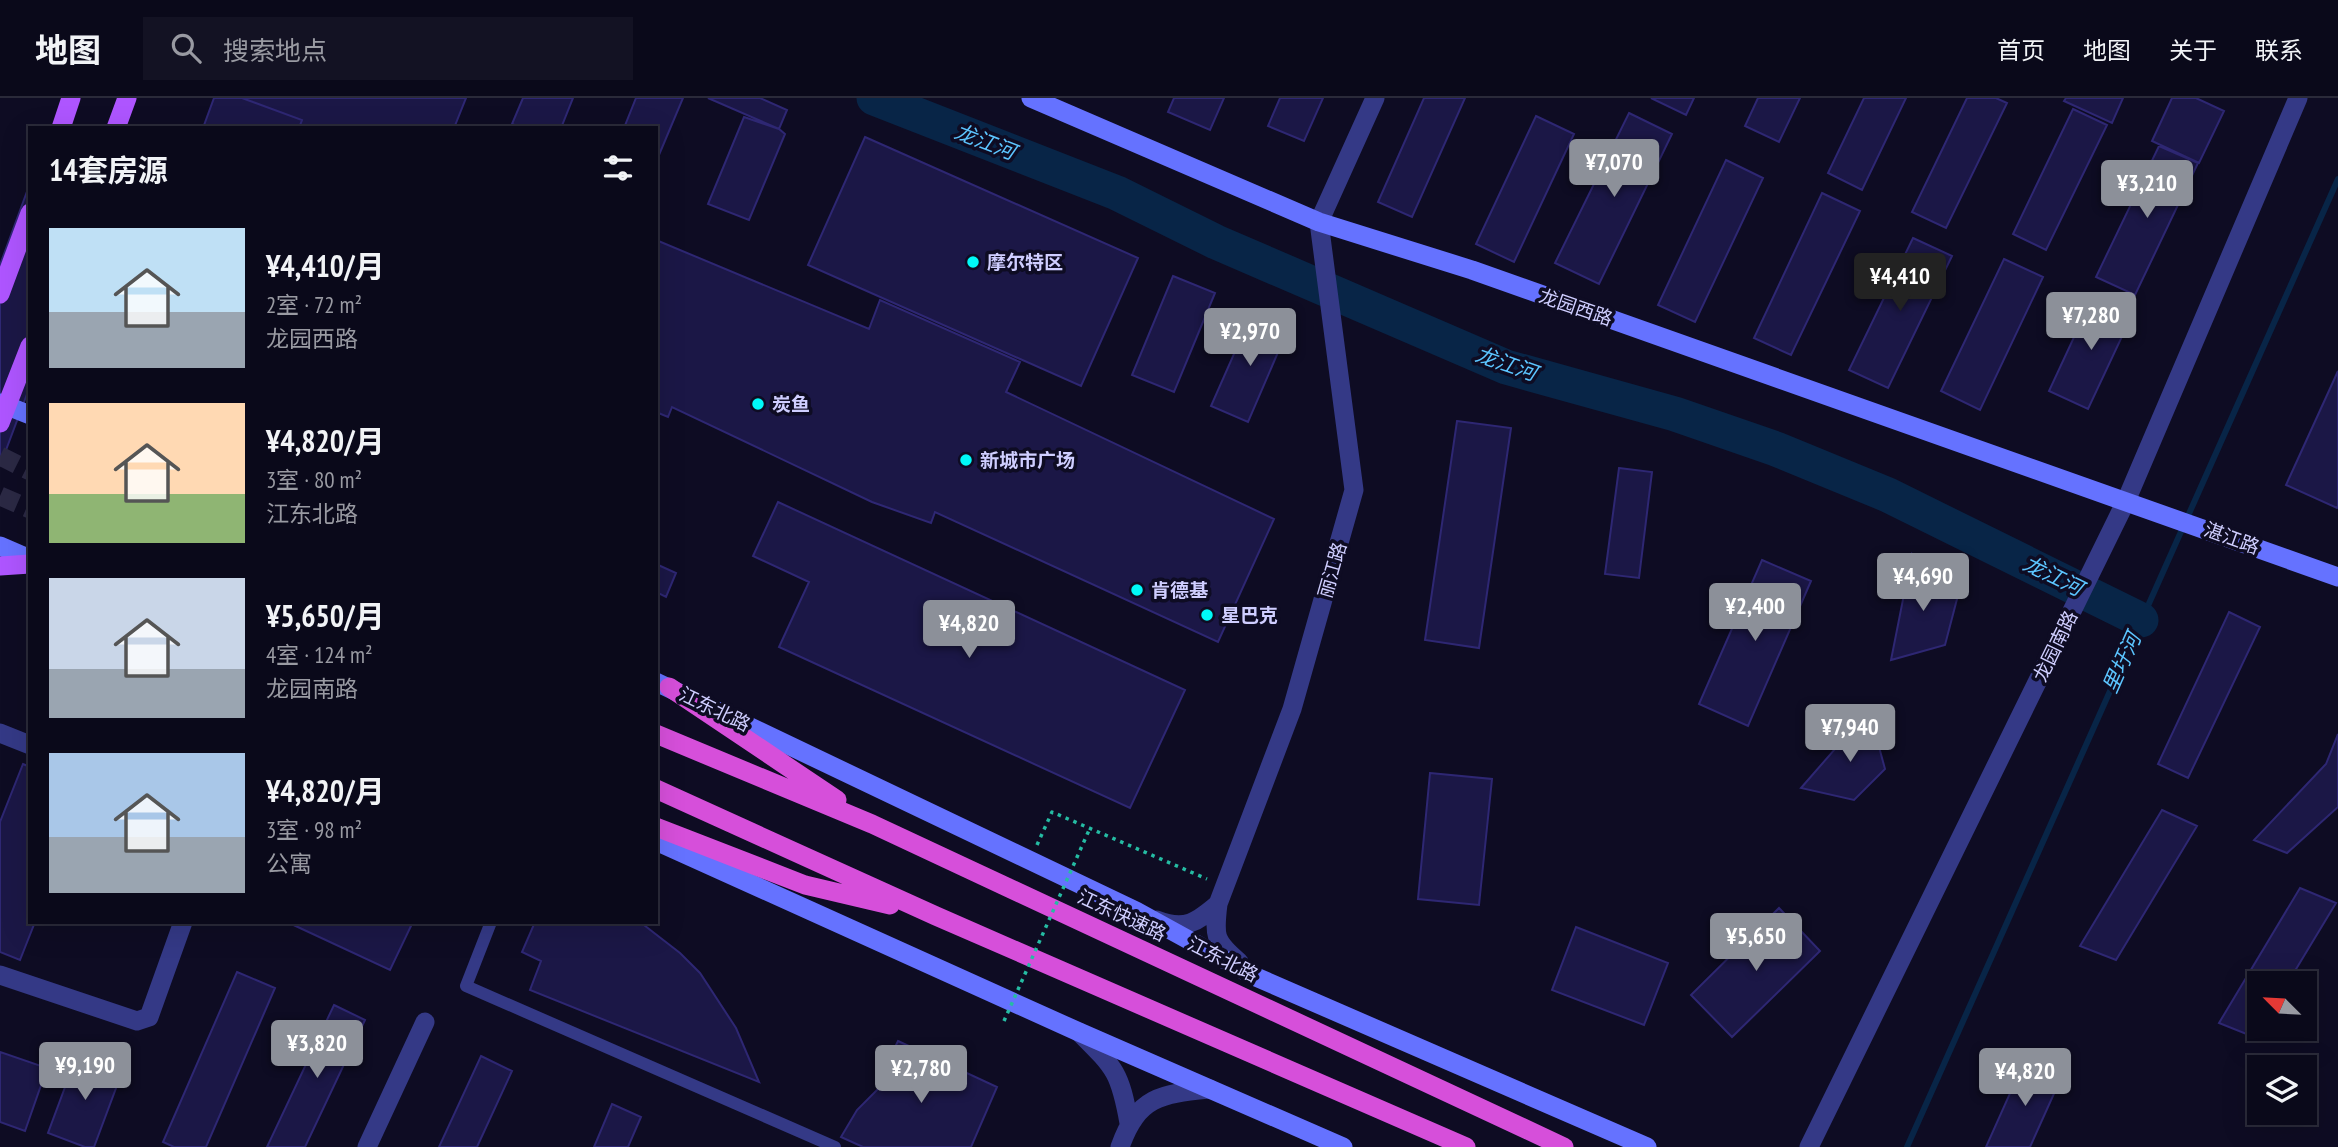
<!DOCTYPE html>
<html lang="zh">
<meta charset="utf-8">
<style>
body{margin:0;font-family:"PT Sans Narrow","Noto Sans SC",sans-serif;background:#131223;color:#f1f3f6;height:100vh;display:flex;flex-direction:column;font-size:26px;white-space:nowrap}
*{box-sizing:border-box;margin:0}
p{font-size:23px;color:#999aa2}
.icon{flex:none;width:38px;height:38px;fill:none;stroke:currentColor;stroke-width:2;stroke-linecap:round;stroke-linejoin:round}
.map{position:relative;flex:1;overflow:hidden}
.panel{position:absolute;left:28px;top:28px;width:630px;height:798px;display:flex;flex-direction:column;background:#0a091a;border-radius:0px;box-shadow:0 7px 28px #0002,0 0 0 2px #2a2a39}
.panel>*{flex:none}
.needle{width:46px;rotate:294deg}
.buttons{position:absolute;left:2247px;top:873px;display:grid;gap:14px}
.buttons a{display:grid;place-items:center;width:70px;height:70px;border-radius:0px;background:#0a091a;box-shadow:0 7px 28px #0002,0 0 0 2px #2a2a39;font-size:35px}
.price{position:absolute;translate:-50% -60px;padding:0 16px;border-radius:7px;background:#8c9099;color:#fff;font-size:23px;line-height:46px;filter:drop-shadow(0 2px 4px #0008)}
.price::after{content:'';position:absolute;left:50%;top:42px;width:21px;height:16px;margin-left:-10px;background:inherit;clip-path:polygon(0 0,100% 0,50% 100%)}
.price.on{background:#222;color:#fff}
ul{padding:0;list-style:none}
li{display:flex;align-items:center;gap:21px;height:175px;padding:0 21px}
li span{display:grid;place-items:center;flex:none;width:196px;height:140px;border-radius:0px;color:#555}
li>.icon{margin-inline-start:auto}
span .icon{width:84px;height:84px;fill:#fffc;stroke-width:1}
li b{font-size:30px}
h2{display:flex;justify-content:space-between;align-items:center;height:84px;padding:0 21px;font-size:30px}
header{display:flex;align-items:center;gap:42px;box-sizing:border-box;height:98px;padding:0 35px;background:#0a091a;border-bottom:2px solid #2a2a39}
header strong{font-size:33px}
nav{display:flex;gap:38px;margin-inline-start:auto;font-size:24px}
.search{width:490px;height:63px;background:#131223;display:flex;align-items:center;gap:18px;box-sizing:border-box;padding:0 24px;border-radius:0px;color:#999aa2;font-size:26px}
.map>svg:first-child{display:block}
</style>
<header>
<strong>地图</strong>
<div class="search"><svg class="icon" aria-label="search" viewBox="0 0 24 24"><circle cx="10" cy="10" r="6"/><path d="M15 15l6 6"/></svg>搜索地点</div>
<nav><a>首页</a><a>地图</a><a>关于</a><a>联系</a></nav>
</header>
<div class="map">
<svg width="2338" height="1049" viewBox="0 0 2338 1049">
<rect width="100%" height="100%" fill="#0e0c23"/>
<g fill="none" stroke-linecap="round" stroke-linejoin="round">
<path stroke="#082547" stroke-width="6" d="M1907,1049l431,-968"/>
<path stroke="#082547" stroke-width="35" d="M874,0l243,95 99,49 290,125 169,47 101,35 112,46 253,125"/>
</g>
<path fill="#1b1746" stroke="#2e2773" stroke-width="2" d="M214,0h28l60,22 -3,8h-96z
M242,0h224l-12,30h-155l3,-8z
M523,0h50l-12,30h-39l-10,-4z
M636,0h47l-27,64v-34h-32z
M708,0h52l27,12 -8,19z
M1174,0h50l-14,32 -42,-18z
M1280,0h43l-19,43 -36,-15z
M1424,0h41l-53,119 -34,-15z
M1651,0h43l-8,17z
M1758,0h42l-21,44 -34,-16z
M1864,0h42l-44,92 -34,-17z
M1967,0h29l11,5 -61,125 -34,-16z
M2066,0h57l-11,25 -48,-22z
M2172,0h24l28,13 -25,52 -47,-22z
M2073,11l34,16 -61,125 -33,-16z
M1629,15l43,21 -73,150 -44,-21z
M1536,18l38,18 -60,128 -38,-18z
M744,19l35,12 6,5 -36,86 -41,-16z
M865,39l273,121 -57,128 -273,-121z
M2159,48l39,17 -63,132 -39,-18z
M1726,62l37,18 -68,144 -37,-17z
M29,88l1,200 -30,80v-201z
M1822,95l38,18 -69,144 -37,-17z
M1913,140l39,18 -64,132 -39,-18z
M656,142l213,89 11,-29 140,62 -14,30 268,127 -56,123 -283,-130 -4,11 -59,-21 -200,-95 -4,10 -12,-5z
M2004,161l39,18 -63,133 -39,-19z
M1173,178l42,17 -41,99 -42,-17z
M2094,196l39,19 -45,96 -39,-18z
M1252,215l36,16 -40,93 -37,-16z
M2338,273v135l-1,2 -51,-23z
M1457,323l54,7 -32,220 -54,-8z
M1619,370l33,4 -13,106 -34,-4z
M778,404l407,188 -55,118 -351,-161 30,-65 -56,-26z
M1912,456l45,45 -12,46 -54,15z
M1762,462l49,21 -63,145 -49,-22z
M656,466l20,9 -10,24 -10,-5z
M2229,514l31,15 -72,151 -30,-14z
M1869,612l16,59 -31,31 -53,-12z
M2338,636v73l-51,46 -33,-13 72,-76z
M23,666l7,3v155h5l-15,38 -20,-8v-130z
M1430,675l62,6 -13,126 -61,-6z
M2162,712l35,16 -81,134 -36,-14z
M2300,790l36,15 -49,81h-28v45l-5,8 -35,-14z
M1779,810l41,43 -88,86 -41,-42z
M287,824h116l8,4 -21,44z
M535,824h105l40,31 20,20 36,55 23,54 -229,-92 11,-29 -19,-9z
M1576,829l92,36 -24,62 -92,-35z
M237,874l38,16 -69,159h-32l-11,-5z
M334,907l31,15 -60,127h-38z
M898,943l99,46 -26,60h-108l-22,-10 16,-27 27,-27 2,-5 -5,-3z
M0,954l47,16 -22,63 -25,-9z
M77,957l45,17 -28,75h-9l-37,-14z
M481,958l31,15 -35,76h-38z
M2024,964l37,16 -31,69h-44z
M612,1006l29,13 -13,30h-34z"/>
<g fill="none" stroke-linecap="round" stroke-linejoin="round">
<path stroke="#2b2944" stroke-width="19" stroke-dasharray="19 10" stroke-linecap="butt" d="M0,358l30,15
M0,398l30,13"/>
<path stroke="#25bca3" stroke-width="3.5" stroke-dasharray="3.5 5" stroke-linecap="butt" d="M1037,747l15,-33 155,67"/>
<path stroke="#343986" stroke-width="12" d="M491,824l-25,64 369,161"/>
<path stroke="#343986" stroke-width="19" d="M0,635l30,12
M0,877l137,46 12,-4 34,-95"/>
<path stroke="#343986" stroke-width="19" d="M1157,822c28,11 40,2 61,-16
M1239,864c-25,-21 -25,-26 -21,-58l74,-195 62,-219 -35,-268 56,-124
M1079,934c36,36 41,40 50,91
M367,1049l58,-125
M1120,1049c18,-51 41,-53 90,-58
M1809,1049l317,-646 172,-403"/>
<path stroke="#6572ff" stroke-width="19" d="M1031,0l288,124 153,48 866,307
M0,305l30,12
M0,448l30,13
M656,584l480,229 120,66 391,170
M656,743l423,191 264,115"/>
<path stroke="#ae55ff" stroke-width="19" d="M61,30l10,-30
M116,30l11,-30
M0,196l30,-81
M0,325l30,-77
M0,468l30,-2"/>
<path stroke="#d64fda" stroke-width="19" d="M669,589l168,113
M656,636l216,90 692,323
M656,691l280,127 530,231
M656,729l149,58 85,20"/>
<path stroke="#25bca3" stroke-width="3.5" stroke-dasharray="3.5 5" stroke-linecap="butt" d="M1004,923l86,-193"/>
</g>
<g fill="#00f9f8" stroke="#0e0c23" stroke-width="2.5">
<circle cx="973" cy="164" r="7"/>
<circle cx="758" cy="306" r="7"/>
<circle cx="966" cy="362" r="7"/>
<circle cx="1137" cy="492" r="7"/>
<circle cx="1207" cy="517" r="7"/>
</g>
<g text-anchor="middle" stroke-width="7" stroke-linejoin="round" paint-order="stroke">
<g font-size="19" font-weight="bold" fill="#cfceff" stroke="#0e0c23" text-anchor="start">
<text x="987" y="171">摩尔特区</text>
<text x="772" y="313">炭鱼</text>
<text x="980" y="369">新城市广场</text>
<text x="1151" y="499">肯德基</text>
<text x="1221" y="524">星巴克</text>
</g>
<g font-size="19" fill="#cfceff" stroke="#0e0c23">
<text transform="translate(1576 209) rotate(19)" y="7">龙园西路</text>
<text transform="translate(2232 440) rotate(20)" y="7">湛江路</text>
<text transform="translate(1332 472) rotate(-74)" y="7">丽江路</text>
<text transform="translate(2055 548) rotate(-64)" y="7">龙园南路</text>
<text transform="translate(715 611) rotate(26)" y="7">江东北路</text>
<text transform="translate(1122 817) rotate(25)" y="7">江东快速路</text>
<text transform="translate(1223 861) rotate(27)" y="7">江东北路</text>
</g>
<g font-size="21" font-style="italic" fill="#5cc5ff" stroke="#0e0c23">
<text transform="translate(985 44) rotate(21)" y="7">龙江河</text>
<text transform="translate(1506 266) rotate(19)" y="7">龙江河</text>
<text transform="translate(2053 478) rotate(26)" y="7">龙江河</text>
<text transform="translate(2122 565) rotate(-66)" y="7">里圩河</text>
</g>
</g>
</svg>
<div class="buttons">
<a><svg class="needle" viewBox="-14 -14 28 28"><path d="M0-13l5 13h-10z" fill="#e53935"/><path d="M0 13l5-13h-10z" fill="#999aa2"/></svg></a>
<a><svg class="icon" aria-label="layers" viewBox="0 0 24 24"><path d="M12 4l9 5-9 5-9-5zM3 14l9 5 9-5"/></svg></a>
</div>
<b class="price" style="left:1614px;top:101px">¥7,070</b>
<b class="price" style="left:2147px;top:122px">¥3,210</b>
<b class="price on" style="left:1900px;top:215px">¥4,410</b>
<b class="price" style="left:2091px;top:254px">¥7,280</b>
<b class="price" style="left:1250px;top:270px">¥2,970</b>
<b class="price" style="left:1923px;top:515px">¥4,690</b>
<b class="price" style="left:1755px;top:545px">¥2,400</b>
<b class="price" style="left:969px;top:562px">¥4,820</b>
<b class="price" style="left:1850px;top:666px">¥7,940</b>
<b class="price" style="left:1756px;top:875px">¥5,650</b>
<b class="price" style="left:317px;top:982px">¥3,820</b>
<b class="price" style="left:85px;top:1004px">¥9,190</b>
<b class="price" style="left:921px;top:1007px">¥2,780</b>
<b class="price" style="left:2025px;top:1010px">¥4,820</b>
<section class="panel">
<h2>14套房源<svg class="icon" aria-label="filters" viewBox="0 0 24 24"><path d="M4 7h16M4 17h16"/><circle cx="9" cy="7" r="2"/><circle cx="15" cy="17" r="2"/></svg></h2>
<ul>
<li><span style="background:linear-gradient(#bfe0f5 60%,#9aa5b1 0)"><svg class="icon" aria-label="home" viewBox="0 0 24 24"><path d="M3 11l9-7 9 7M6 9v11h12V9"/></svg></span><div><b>¥4,410/月</b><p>2室 · 72 m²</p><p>龙园西路</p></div></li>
<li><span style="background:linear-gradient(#ffd9b3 65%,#8fb573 0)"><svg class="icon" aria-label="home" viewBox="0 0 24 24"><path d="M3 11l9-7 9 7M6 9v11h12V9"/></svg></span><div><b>¥4,820/月</b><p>3室 · 80 m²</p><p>江东北路</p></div></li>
<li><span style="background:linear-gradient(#c9d6e8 65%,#9aa5b1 0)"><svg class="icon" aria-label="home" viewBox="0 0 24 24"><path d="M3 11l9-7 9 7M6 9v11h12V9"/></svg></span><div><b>¥5,650/月</b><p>4室 · 124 m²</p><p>龙园南路</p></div></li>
<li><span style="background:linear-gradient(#a9c7e8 60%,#9aa5b1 0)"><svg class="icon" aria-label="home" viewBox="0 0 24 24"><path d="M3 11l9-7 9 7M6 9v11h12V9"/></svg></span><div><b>¥4,820/月</b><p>3室 · 98 m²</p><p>公寓</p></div></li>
</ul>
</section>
</div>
